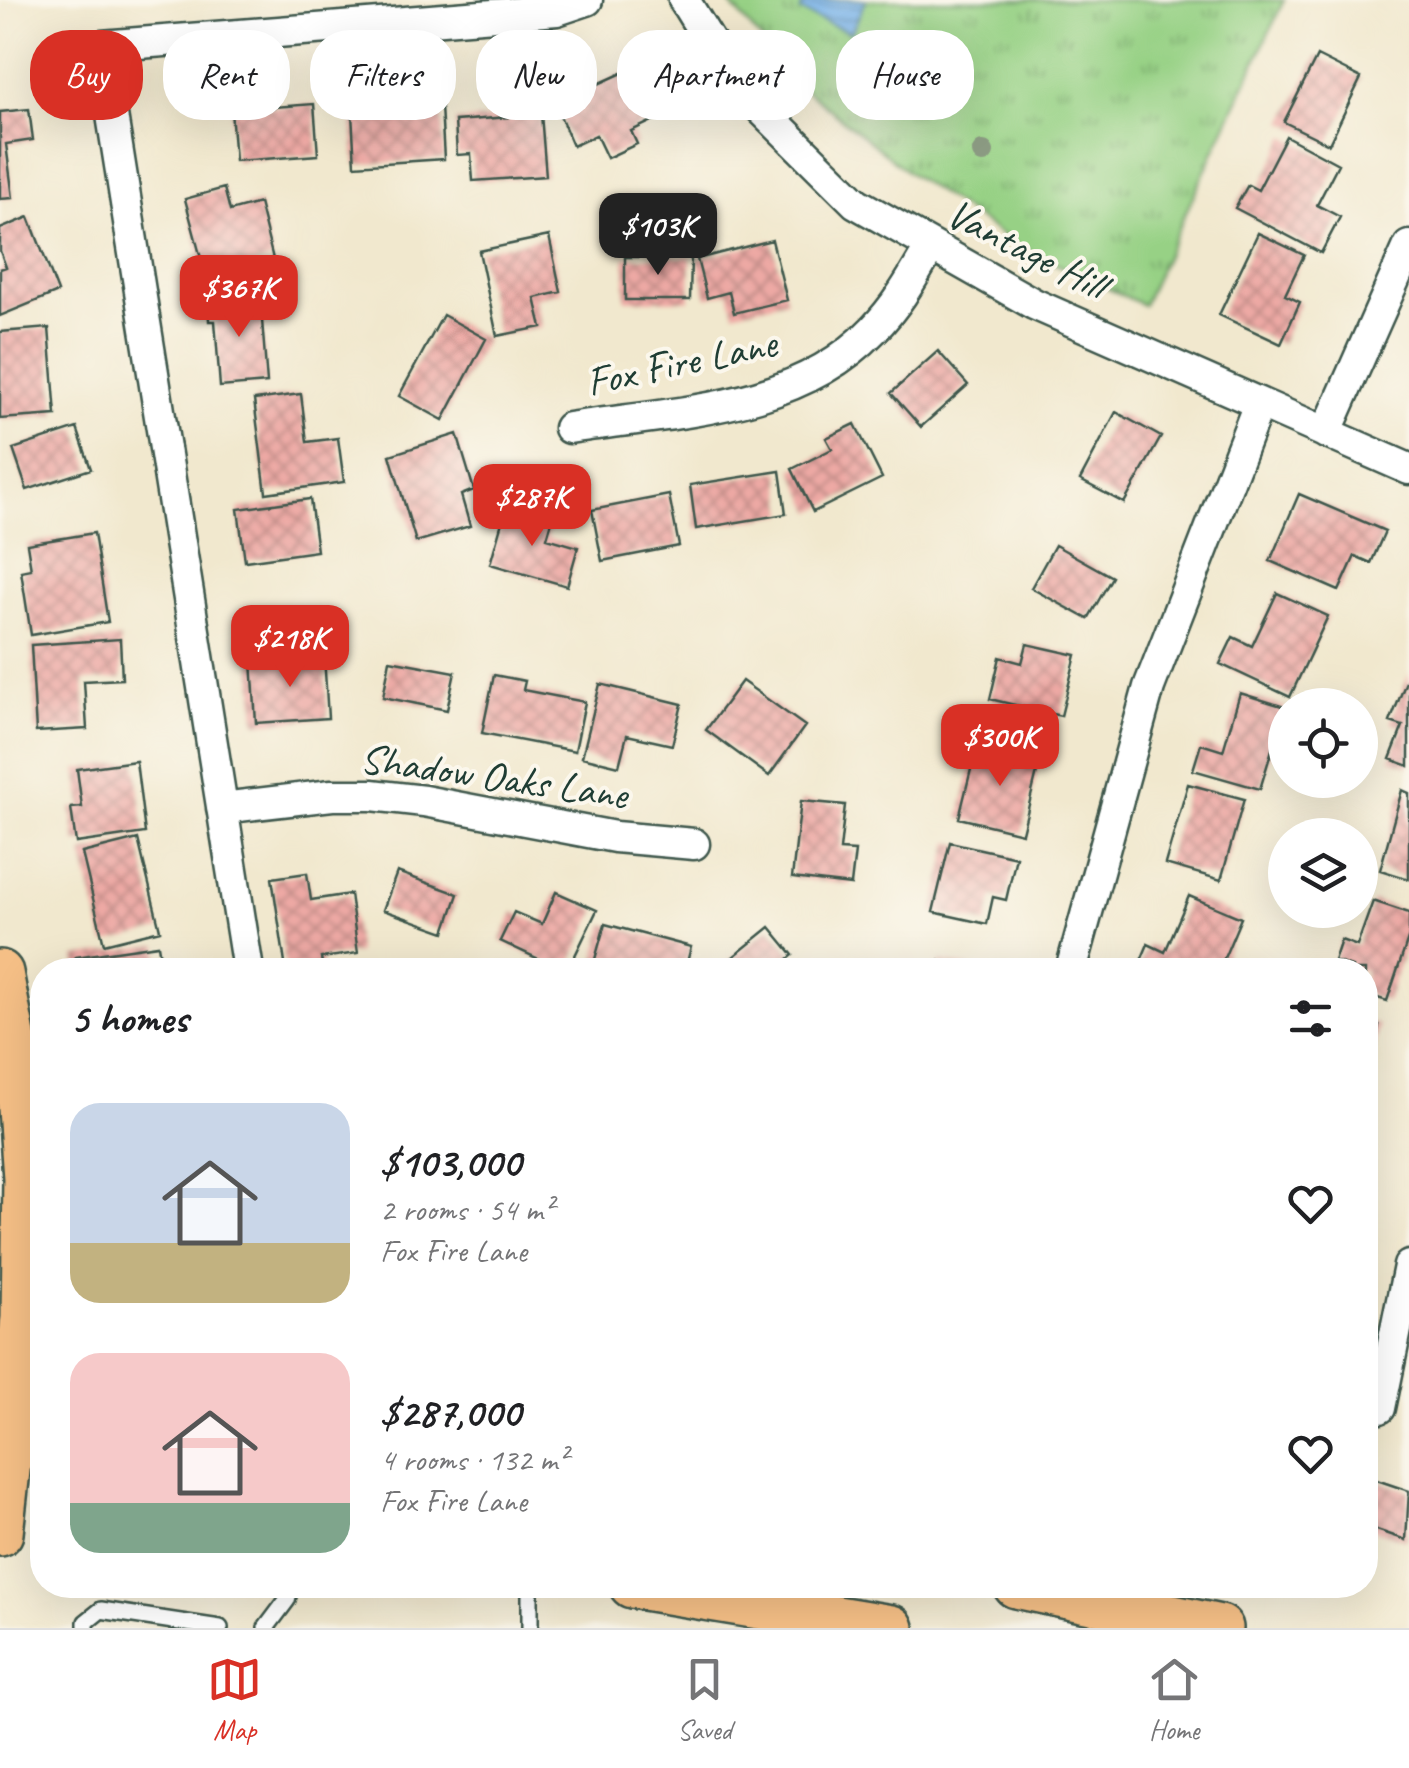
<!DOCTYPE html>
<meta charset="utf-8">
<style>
body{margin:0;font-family:Caveat,sans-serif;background:#f6f6f6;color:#202124;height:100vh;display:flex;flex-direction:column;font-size:38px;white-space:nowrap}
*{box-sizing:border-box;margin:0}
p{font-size:32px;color:#757577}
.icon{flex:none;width:55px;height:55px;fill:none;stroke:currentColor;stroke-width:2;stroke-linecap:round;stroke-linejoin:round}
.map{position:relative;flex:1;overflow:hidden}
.drawer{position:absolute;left:30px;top:958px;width:1348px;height:640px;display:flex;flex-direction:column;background:#fff;border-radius:40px;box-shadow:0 10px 40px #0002}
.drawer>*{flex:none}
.hud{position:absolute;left:30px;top:30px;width:1350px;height:90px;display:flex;gap:20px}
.controls{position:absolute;left:1268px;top:688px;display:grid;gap:20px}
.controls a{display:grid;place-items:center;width:110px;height:110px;border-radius:50%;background:#fff;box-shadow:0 10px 40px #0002;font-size:50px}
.price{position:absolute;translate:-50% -85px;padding:0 22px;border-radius:20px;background:#d93025;color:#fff;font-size:32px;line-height:65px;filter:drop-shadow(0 2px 5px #0008)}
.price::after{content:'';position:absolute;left:50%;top:60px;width:30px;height:22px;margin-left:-15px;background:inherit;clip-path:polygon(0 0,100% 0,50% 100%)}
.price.on{background:#222;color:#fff}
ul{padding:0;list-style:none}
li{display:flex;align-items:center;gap:30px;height:250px;padding:0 40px}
li span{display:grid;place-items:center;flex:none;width:280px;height:200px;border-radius:30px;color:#555}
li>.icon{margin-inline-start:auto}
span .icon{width:120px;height:120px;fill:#fffc;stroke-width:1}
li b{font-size:42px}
h2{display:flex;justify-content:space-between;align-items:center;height:120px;padding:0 40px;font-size:42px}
.tag{padding:0 35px;border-radius:40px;background:#fff;box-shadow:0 10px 40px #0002;font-size:35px;line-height:90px}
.tag.on{background:#d93025;color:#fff}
.tab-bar{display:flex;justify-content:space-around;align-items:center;height:140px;border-top:2px solid #e0e0e0;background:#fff;font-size:28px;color:#757577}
.tab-bar a{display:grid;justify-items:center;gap:5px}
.tab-bar .on{color:#d93025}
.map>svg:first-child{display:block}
</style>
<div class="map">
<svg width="1409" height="1628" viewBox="0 0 1409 1628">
<defs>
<pattern id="park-tufts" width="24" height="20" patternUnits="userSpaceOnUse" patternTransform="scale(2.5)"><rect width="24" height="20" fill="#97d185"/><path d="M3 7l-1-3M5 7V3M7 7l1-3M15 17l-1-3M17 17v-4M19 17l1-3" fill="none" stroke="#7bab6e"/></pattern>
<pattern id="water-rules" width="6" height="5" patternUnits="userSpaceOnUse" patternTransform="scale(2.5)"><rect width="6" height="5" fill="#79b3e9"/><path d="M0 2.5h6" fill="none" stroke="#6393be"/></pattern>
<pattern id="building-cross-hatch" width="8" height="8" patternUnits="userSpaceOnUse" patternTransform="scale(2.5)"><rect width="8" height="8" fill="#eda9a4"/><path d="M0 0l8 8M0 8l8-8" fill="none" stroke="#bf8b86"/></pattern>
</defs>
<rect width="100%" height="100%" fill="#fbf7ec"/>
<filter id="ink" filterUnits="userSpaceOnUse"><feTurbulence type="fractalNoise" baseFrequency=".01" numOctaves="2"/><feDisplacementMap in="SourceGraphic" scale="20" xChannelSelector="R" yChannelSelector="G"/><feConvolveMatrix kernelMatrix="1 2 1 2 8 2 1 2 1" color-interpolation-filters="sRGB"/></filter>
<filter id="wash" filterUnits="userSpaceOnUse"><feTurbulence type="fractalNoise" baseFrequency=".0048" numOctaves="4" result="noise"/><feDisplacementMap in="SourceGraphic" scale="40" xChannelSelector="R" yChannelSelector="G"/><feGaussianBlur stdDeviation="2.25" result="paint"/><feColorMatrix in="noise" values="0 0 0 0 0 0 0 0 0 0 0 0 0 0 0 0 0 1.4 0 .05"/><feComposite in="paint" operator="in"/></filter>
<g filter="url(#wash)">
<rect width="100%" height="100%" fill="#f1e8ce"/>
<path fill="url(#park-tufts)" stroke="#5b875c" stroke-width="2.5" d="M727,0h557l-141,305 -123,-58 -111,-74 -107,-86z"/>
<path fill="url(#water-rules)" stroke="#4c788e" stroke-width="2.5" d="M805,0h61l-15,33 -51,-22z"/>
<g id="blocks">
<path fill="url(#building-cross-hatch)" d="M1317,56l44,22 -32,66 -45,-22z
M640,65l23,51 -32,15 6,13 -30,14 -11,-23 -23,11 -15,-35 19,-9 -3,-7z
M539,89l7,87 -73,5 -2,-27 -14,1 -2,-34 54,-4 -1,-25z
M398,93l1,16 42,-3 3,53 -89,6 -4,-68z
M314,104l4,51 -83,6 -4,-51z
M29,109l4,31 -27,4 7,54 -13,1v-87z
M1286,136l52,28 -21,41 23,12 -19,36 -86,-45 13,-23 10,5z
M224,188l6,23 29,-8 14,56 -67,18 -21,-78z
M29,217l29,75 -58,24v-47l6,-2 -6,-16v-22z
M1258,233l46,22 -19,40 15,7 -19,42 -62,-29z
M549,236l12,56 -26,6 7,29 -45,9 -18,-85z
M772,240l15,60 -53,13 -5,-21 -22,6 -10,-39z
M625,257h66l-1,43h-65z
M260,295l7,88 -47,4 -5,-66h-6l-1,-22z
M443,315l43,24 -43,81 -44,-24z
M49,328l7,87 -56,4v-87z
M938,351l30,34 -47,42 -30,-34z
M301,394l6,48 31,-4 6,44 -78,11 -12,-93z
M1116,412l45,25 -37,66 -44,-23z
M855,424l27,54 -69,34 -21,-43 40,-20 -6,-11z
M77,428l14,41 -64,21 -14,-41z
M457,434l17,56 -13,5 9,31 -54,16 -26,-87z
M780,471l6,43 -90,15 -6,-44z
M1299,494l86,37 -14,32 -16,-7 -16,35 -69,-30z
M669,495l10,51 -77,15 -10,-51z
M310,499l7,52 -72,10 -7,-52z
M506,508l46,13 -5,17 31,9 -11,39 -77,-22z
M94,533l14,89 -77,13 -10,-64 10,-2 -4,-25z
M1055,545l57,32 -24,42 -57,-31z
M1277,593l51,23 -38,81 -70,-33 13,-27 19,9z
M120,639l2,40 -38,2 3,48 -51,3 -5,-87z
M1027,644l49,11 -15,61 -71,-17 10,-42 22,6z
M324,656l4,62 -72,5 -4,-62z
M390,660l65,12 -8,38 -64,-13z
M1409,674v92l-19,-7 13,-33 -13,-4z
M494,675l31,6 -2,9 62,12 -10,49 -93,-18z
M742,681l63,45 -36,50 -63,-46z
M600,684l82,20 -10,41 -45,-10 -8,31 -37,-9z
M1240,693l45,14 -25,82 -67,-19 8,-26 22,7z
M977,745l63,15 -18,73 -63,-15z
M136,761l9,72 -69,10 -5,-35 11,-1 -5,-38z
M1188,784l56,15 -23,81 -56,-16z
M1402,790l7,3v86l-29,-9z
M801,801l44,4 -5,45 15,1 -4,34 -59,-7z
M138,839l22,91 -56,14 -22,-91z
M950,842l66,15 -10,43 -13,-3 -6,27 -54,-12z
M397,872l61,22 -13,38 -62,-22z
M307,873l4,27 39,-6 8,59 -37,5 2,12h-37l-14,-92z
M556,892l41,18 -29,60h-6l-62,-29 14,-29 28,12z
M1189,896l52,22 -22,52h-82l11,-26 17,8z
M1373,901l36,12v23l-22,65 -22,-7v-24h-14l1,-3 -18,-6 7,-21 16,6z
M605,924l86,23 -6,23h-93z
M770,927l23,28 -18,15h-58z
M158,945l4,25h-85l-2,-13z
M940,961l32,7v2h-34z
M1365,1022l14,3 -8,34 -6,-1z
M1365,1476l44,15 -3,49 -41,-14z"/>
</g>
</g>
<g filter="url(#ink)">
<use href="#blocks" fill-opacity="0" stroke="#3e574b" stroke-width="2.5"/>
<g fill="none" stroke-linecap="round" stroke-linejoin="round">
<defs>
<path id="lane" d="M86,1628v-6l15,-12 119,18
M266,1628l21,-28 4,-15
M530,1628v-43"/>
<path id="street" d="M684,0l51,83 121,120 178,101 375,165
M569,428c103,-16 227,-17 304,-98 24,-24 40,-53 57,-82
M1326,433l83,-187
M222,808l110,-13h40l52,6 191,36 79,7
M248,970l-147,-924 456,-36 30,-10
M1071,970l78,-283 110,-283
M1380,1408l29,-142"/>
<path id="primary" d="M0,973l18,94 8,111 -2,140 -24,215
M632,1585l259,43
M1016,1585l204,43"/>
</defs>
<use href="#lane" stroke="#3e574b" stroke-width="20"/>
<use href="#street" stroke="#3e574b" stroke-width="35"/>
<use href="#primary" stroke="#3e574b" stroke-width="50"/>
<use href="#lane" stroke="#fff" stroke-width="15"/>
<use href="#street" stroke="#fff" stroke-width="30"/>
<use href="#primary" stroke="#f5bf86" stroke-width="45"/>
</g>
<g fill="#8b9a82">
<circle cx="889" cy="104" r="11"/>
<circle cx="983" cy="152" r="11"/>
</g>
</g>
<g text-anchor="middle" stroke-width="8" stroke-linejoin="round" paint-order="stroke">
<g font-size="42" fill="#1f3d34" stroke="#fbf7ec">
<text transform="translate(1027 248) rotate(27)" y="15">Vantage Hill</text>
<text transform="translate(681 361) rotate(-12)" y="15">Fox Fire Lane</text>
<text transform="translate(494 775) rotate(8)" y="15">Shadow Oaks Lane</text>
</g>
</g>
</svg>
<div class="controls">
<a><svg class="icon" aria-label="locate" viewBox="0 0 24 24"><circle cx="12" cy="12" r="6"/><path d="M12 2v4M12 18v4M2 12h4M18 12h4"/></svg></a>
<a><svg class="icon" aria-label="layers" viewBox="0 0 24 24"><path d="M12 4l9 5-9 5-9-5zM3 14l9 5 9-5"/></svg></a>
</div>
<b class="price on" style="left:658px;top:278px">$103K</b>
<b class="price" style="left:239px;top:340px">$367K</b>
<b class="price" style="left:532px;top:549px">$287K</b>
<b class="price" style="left:290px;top:690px">$218K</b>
<b class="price" style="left:1000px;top:789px">$300K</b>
<div class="hud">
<a class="tag on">Buy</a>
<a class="tag">Rent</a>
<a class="tag">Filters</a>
<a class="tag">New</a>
<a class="tag">Apartment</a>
<a class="tag">House</a>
</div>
<section class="drawer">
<h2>5 homes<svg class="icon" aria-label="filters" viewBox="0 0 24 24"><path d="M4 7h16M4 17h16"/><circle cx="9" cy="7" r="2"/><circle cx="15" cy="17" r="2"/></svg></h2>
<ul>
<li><span style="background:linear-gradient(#c9d6e8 70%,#c2b280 0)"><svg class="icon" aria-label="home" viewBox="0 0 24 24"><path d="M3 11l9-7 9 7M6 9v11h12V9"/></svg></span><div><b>$103,000</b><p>2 rooms · 54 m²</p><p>Fox Fire Lane</p></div><svg class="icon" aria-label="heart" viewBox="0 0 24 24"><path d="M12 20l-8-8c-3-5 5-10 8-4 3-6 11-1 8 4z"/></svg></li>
<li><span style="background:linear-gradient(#f6c9c9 75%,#7fa58c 0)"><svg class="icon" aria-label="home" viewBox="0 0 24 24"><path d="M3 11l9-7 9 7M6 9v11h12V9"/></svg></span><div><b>$287,000</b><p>4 rooms · 132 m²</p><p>Fox Fire Lane</p></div><svg class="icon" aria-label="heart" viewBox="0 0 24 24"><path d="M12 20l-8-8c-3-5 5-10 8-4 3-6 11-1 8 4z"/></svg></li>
</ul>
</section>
</div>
<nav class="tab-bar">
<a class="on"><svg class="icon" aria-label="map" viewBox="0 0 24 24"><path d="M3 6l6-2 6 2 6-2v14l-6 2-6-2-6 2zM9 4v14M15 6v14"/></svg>Map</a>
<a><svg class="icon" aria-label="saved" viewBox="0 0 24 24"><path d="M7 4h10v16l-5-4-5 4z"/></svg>Saved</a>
<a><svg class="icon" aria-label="home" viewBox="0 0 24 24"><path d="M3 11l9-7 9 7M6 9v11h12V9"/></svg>Home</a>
</nav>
